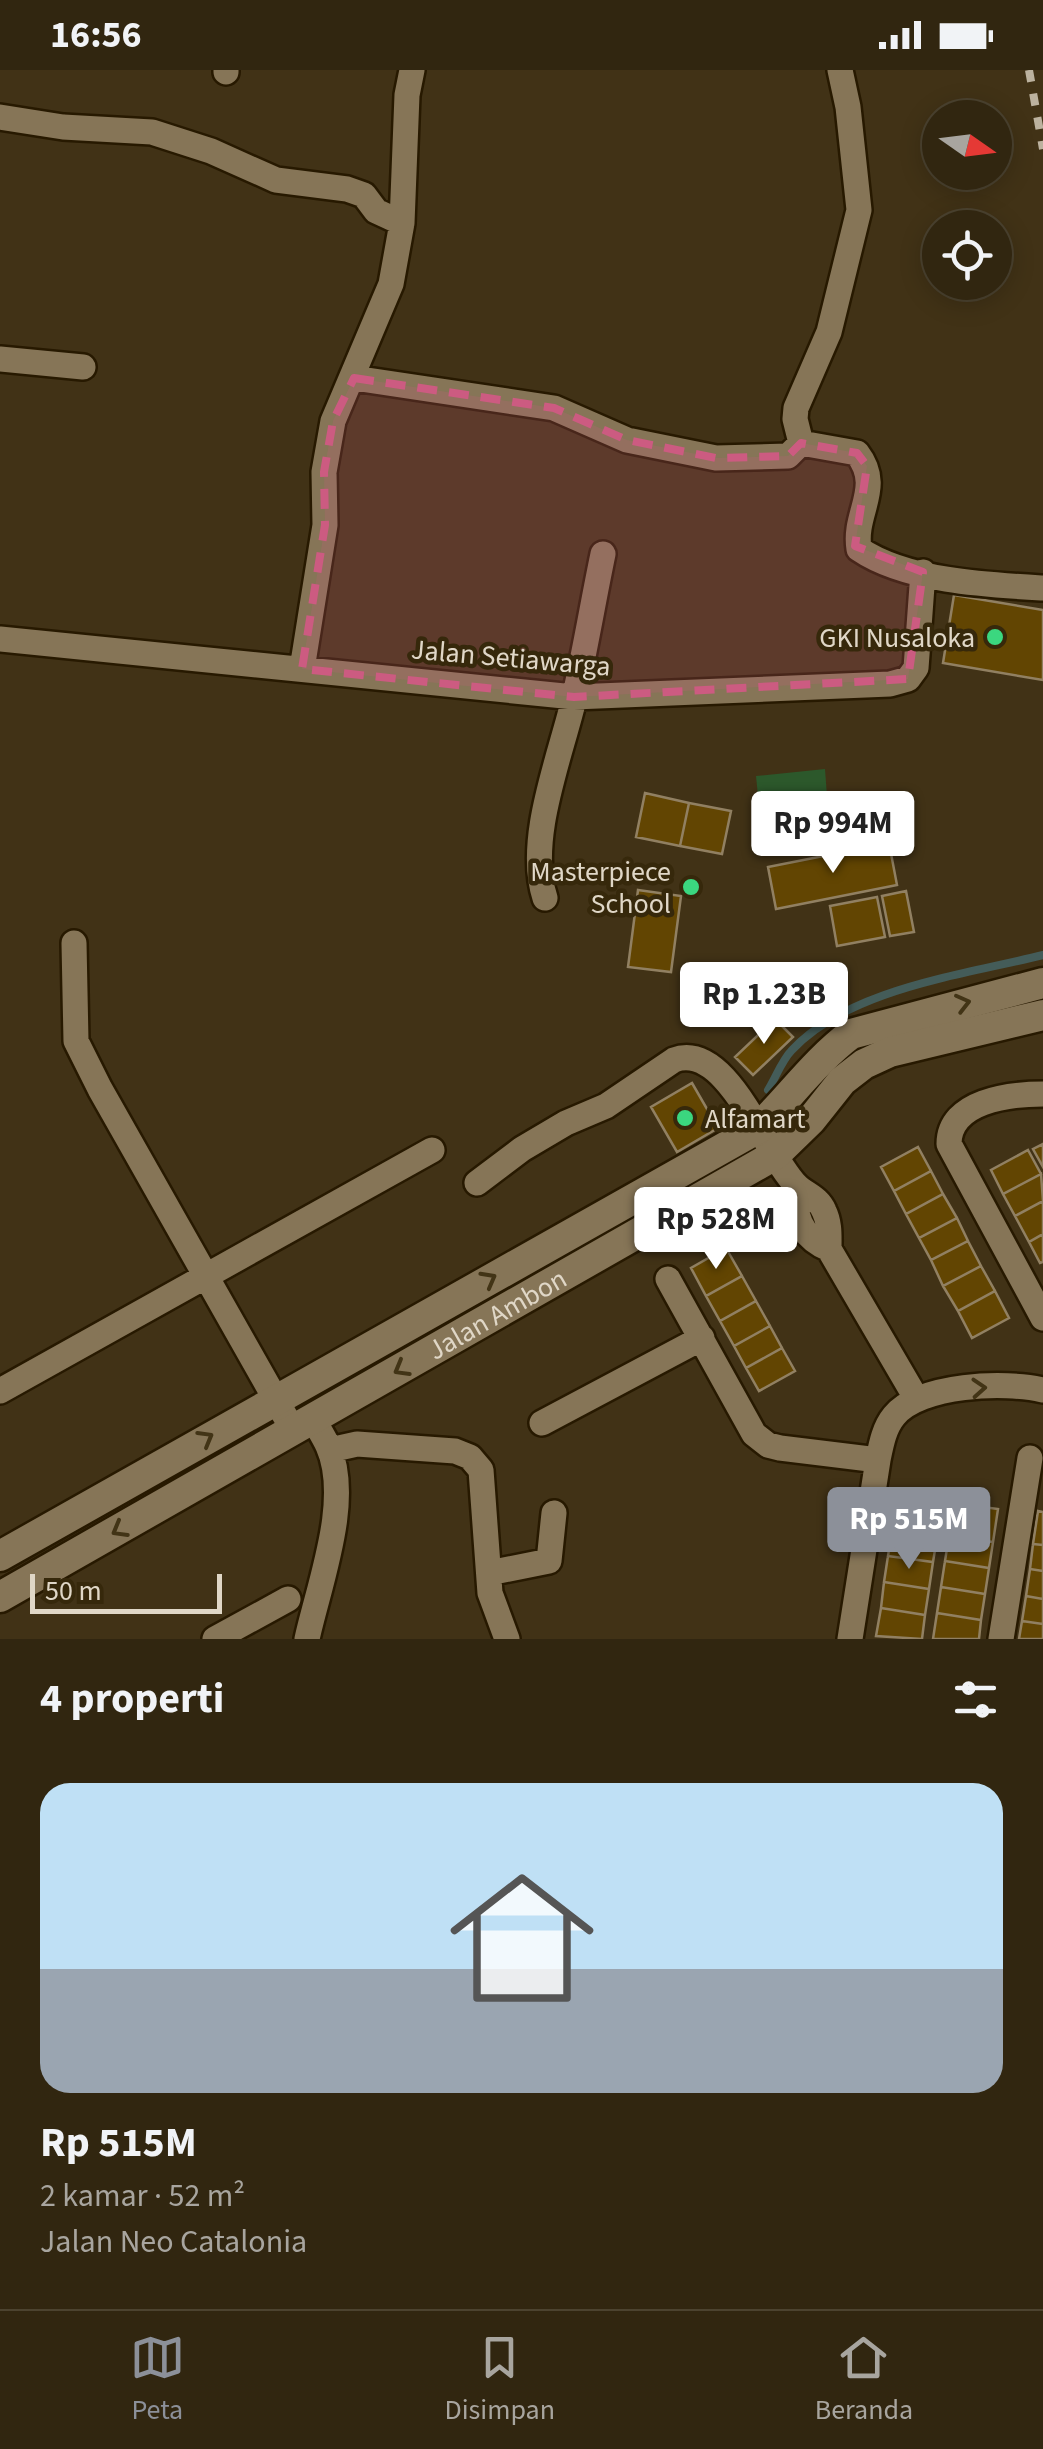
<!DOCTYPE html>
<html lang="id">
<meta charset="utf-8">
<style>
body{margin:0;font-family:"Source Sans 3",sans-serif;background:#3d321e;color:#f1f3f6;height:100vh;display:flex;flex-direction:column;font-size:38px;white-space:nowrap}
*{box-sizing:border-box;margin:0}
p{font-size:32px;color:#a8a59f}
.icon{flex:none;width:55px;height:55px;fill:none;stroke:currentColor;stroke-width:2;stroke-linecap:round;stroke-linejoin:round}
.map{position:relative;height:1569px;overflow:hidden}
.side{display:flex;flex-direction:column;background:#312610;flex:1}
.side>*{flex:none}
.needle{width:65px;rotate:104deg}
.fabs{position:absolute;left:922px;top:30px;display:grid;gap:20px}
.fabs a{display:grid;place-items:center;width:90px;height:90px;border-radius:50%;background:#312610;box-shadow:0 5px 25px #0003,0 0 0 2px #4c4330;font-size:50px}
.scale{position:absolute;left:30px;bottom:25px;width:192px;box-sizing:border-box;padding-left:10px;border:5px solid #e0d7c7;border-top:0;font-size:28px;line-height:35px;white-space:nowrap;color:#e0d7c7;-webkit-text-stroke:8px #36280b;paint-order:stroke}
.price{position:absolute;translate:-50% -85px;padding:0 22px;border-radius:10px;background:#fff;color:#222;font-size:32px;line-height:65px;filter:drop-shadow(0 2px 5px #0008)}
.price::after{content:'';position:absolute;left:50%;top:60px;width:30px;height:22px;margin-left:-15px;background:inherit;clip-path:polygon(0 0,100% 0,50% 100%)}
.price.active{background:#8c9099;color:#fff}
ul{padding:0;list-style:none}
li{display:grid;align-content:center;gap:20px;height:530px;padding:0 40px}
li+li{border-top:2px solid #4c4330}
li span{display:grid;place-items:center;height:310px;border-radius:30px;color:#555}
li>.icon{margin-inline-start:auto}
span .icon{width:180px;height:180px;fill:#fffc;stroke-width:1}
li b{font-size:42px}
h2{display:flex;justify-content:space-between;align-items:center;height:120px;padding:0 40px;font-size:42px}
.status{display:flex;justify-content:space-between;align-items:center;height:70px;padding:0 50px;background:#312610;direction:ltr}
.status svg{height:28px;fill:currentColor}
.tab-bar{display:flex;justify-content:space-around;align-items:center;height:140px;border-top:2px solid #4c4330;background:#312610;font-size:28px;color:#a8a59f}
.tab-bar a{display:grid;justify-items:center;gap:5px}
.tab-bar .active{color:#8c9099}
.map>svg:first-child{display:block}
</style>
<div class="status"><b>16:56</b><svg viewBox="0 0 49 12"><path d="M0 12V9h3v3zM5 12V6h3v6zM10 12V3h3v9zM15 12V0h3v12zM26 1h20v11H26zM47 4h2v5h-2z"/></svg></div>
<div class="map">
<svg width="1043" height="1569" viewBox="0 0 1043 1569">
<rect width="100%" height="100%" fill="#413216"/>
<path fill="#2c582b" d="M825,699l3,41 -68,6 -4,-40z"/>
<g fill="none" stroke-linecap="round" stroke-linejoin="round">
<path stroke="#445c59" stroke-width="8" d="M768,1020c8,-13 14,-30 24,-40 58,-62 172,-75 251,-95"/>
</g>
<path fill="#624502" stroke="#918062" stroke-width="2.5" d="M954,525l89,15v70l-100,-17z
M645,723l44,10 -9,43 -44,-9z
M689,733l42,8 -9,43 -42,-8z
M889,773l8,42 -121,24 -8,-42z
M638,820l43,6 -10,76 -43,-5z
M906,821l8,41 -24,4 -8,-40z
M877,827l8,40 -48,9 -7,-40z
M775,949l18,18 -40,38 -18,-18z
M692,1013l26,45 -41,24 -26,-45z
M1043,1074v23l-10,-18z
M918,1077l13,24 -37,20 -13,-24z
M1028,1080l13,24 -38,20 -12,-24z
M931,1101l12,23 -37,20 -12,-23z
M1041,1104l2,27 -28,15 -12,-22z
M943,1124l14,24 -38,20 -13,-24z
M1043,1131v33l-14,8 -14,-26z
M957,1148l11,23 -37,19 -12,-22z
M1043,1164v28l-3,1 -11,-21z
M968,1171l13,25 -38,20 -12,-26z
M726,1178l16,28 -36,20 -15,-28z
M981,1196l14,25 -37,20 -15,-25z
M742,1206l14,25 -36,20 -14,-25z
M995,1221l14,27 -37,20 -14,-27z
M756,1231l14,25 -36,20 -14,-25z
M770,1256l12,22 -36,20 -12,-22z
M782,1278l13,23 -36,20 -13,-23z
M898,1427l44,7 -5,34 -45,-7z
M954,1433l44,6 -5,33 -44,-6z
M1038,1441l5,1v33l-10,-1z
M892,1461l45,7 -4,24 -45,-6z
M949,1466l44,6 -4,26 -44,-7z
M1033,1474l10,1v26l-13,-2z
M888,1486l45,6 -4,27 -45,-7z
M945,1491l44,7 -4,26 -44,-7z
M1030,1499l13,2v28l-17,-3z
M884,1512l45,7 -4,26 -44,-7z
M941,1517l44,7 -4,26 -44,-7z
M1026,1526l17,3v25l-21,-3z
M881,1538l44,7 -3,24 -46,-3z
M937,1543l44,7 -2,19h-46z
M1022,1551l21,3v15h-24z"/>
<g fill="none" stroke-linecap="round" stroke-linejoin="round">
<defs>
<path id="minor" d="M840,0l8,37 11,103 -30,122 -33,76 -1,11 6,24 56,10c27,35 -4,59 2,96 47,32 128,36 184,39
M226,2v-2
M0,47l63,10 89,5 59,19 65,29 71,9 17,6 12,16 26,12
M0,289l83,8
M354,308l200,30 73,32 89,18 72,-2 13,-13
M0,569l574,58 316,-13 18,-5 8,-11 7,-96
M302,599l23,-144 -1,-53 9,-51 58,-137 11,-61 5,-128 5,-25
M545,828c-19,-58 15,-140 29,-199 11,-48 19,-97 29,-145
M74,873l2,98 24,48 193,341
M1043,1024c-34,0 -94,7 -94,50l94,174
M477,1113l45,-34 44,-26 40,-17 68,-46c53,-20 91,94 122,125 10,10 22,12 28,26 6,12 5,25 5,38l87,149
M796,1115c-3,29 4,52 33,64
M668,1209l86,155 14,11 12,3 98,12
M0,1321l432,-241
M542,1353l160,-85
M330,1380l27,-6 98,7 15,6 11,13 9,123 17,46
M489,1503l60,-12 5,-48
M215,1569l73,-40
M307,1569c12,-55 45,-139 21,-193 -4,-9 -10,-18 -15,-27
M850,1569l28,-179c3,-15 6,-32 16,-44 26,-32 111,-35 149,-26
M1001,1569l29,-181"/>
<g id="tertiary">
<path d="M0,1486l757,-427c32,-31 58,-68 94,-95l192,-51"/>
<path id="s1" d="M0,1527l775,-442 36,-35 31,-39 22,-17 26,-12 153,-37"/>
</g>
</defs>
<use href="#minor" stroke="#271900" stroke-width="30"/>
<use href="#tertiary" stroke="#271900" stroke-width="35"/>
<use href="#minor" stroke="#867557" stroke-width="25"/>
<use href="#tertiary" stroke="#867557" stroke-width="30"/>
<path stroke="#bcb29f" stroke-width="8" stroke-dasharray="12 12" stroke-linecap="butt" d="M1029,0l14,79"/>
</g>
<defs><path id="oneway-chevron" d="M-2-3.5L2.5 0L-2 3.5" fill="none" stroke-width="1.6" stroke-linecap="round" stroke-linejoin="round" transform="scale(2.5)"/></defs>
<g stroke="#423416">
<use href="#oneway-chevron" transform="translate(963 933) rotate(-14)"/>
<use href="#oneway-chevron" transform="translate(489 1209) rotate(-29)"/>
<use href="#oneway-chevron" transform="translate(401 1299) rotate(150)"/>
<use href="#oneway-chevron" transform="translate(979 1318) rotate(-4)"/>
<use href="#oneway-chevron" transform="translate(206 1368) rotate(-30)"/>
<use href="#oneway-chevron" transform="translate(119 1460) rotate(150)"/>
</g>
<path fill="#cc5b81" fill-opacity="0.2" stroke="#cc5b81" stroke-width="8" stroke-dasharray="20 12" stroke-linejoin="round" d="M354,308l200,30 73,32 89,18 72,-2 13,-13 56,10 10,13 -12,80 68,26 -15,107 -334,18 -272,-28 23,-144 -1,-53 9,-51z"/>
<g fill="#3bd77f" stroke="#36280b" stroke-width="4">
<circle cx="995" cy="567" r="10"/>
<circle cx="691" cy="817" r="10"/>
<circle cx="685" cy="1048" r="10"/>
</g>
<g text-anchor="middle" stroke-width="9" stroke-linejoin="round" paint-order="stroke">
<g font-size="28" fill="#e0d7c7" stroke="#36280b" text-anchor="end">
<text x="975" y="577">GKI Nusaloka</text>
<text x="671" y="811">Masterpiece<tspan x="671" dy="32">School</tspan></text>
<text x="705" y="1058" text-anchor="start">Alfamart</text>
</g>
<g font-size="28" fill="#e0d7c7" stroke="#36280b">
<text transform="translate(511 587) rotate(5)" y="10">Jalan Setiawarga</text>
<text dy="10" stroke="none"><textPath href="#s1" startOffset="572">Jalan Ambon</textPath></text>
</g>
</g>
</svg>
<div class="fabs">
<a><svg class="needle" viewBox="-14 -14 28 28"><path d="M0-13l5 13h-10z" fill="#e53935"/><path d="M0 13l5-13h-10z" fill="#a8a59f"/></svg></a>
<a><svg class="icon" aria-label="locate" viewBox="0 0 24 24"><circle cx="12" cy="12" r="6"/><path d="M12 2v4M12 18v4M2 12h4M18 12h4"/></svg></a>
</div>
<div class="scale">50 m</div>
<b class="price" style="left:833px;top:806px">Rp 994M</b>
<b class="price" style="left:764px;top:977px">Rp 1.23B</b>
<b class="price" style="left:716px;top:1202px">Rp 528M</b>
<b class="price active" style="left:909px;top:1502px">Rp 515M</b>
</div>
<section class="side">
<h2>4 properti<svg class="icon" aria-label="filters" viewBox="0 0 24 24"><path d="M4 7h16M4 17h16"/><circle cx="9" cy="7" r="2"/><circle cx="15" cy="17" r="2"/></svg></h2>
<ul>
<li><span style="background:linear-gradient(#bfe0f5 60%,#9aa5b1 0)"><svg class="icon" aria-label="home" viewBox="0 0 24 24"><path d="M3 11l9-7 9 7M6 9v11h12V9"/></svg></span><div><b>Rp 515M</b><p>2 kamar · 52 m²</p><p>Jalan Neo Catalonia</p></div></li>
</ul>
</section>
<nav class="tab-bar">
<a class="active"><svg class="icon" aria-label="map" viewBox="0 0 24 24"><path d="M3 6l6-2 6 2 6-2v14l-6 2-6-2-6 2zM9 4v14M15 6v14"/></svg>Peta</a>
<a><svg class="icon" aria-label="saved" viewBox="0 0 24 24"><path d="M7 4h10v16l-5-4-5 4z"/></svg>Disimpan</a>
<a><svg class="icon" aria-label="home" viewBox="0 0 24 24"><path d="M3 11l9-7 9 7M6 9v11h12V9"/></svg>Beranda</a>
</nav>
